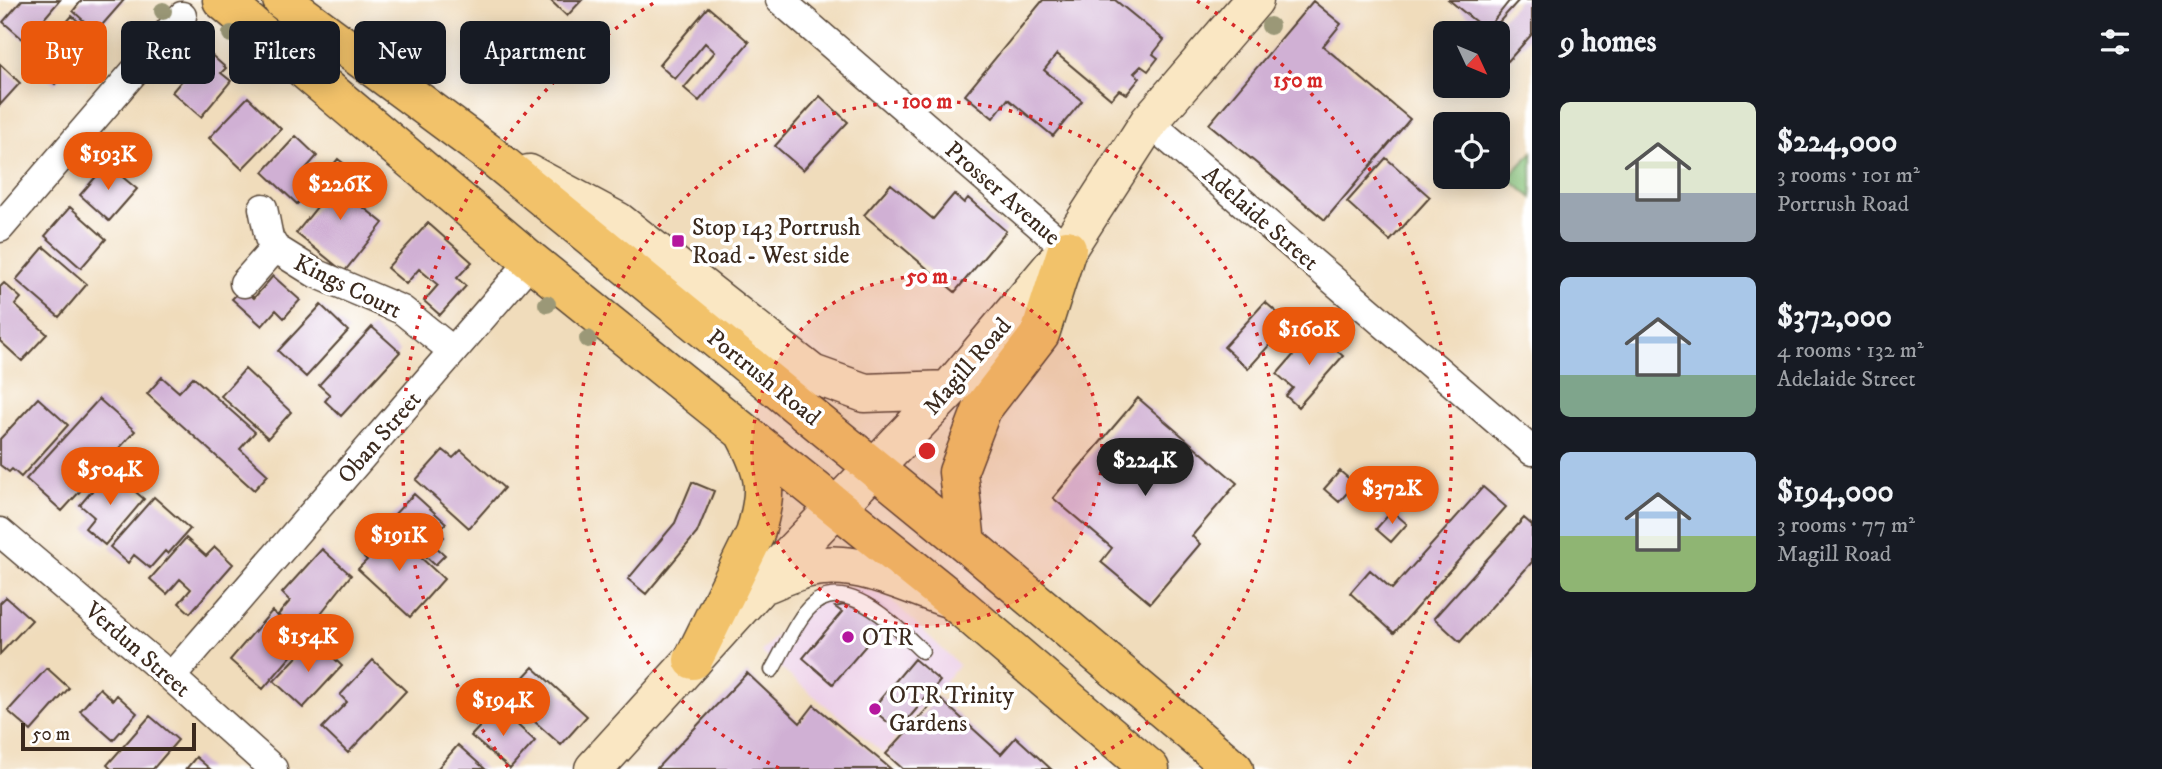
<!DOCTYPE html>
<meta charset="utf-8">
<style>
body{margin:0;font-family:"IM FELL DW Pica",serif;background:#242831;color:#f1f3f6;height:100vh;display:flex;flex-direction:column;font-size:26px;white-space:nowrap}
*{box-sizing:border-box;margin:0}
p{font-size:23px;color:#9ea1a6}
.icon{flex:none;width:38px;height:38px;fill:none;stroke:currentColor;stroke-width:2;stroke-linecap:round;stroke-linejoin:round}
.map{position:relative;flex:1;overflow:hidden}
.drawer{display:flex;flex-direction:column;background:#171b24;width:630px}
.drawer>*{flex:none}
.top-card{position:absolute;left:21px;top:21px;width:665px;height:63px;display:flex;gap:14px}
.needle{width:46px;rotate:134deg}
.buttons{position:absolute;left:1433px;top:21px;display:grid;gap:14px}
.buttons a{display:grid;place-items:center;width:77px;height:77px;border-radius:10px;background:#171b24;box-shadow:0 4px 18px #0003;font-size:35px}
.scale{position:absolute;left:21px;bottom:18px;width:175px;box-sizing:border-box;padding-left:7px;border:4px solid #3b2a1e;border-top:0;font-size:19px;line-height:24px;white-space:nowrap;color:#3b2a1e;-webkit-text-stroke:5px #fff;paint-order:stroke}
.price{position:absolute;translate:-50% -60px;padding:0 16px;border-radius:24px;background:#ea580c;color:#fff;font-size:23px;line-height:46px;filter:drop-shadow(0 2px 4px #0008)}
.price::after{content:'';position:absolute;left:50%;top:42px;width:21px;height:16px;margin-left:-10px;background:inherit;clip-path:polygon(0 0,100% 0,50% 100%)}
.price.active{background:#222;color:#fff}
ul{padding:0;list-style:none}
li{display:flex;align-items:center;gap:21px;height:175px;padding:0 28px}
li span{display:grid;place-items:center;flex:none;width:196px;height:140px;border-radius:10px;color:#555}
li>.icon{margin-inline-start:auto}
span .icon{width:84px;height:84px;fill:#fffc;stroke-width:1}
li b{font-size:30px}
h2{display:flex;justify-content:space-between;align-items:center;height:84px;padding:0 28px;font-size:30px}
.pill{padding:0 24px;border-radius:10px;background:#171b24;box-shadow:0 4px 18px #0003;font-size:24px;line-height:63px}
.pill.active{background:#ea580c;color:#fff}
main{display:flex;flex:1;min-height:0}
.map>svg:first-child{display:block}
</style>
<main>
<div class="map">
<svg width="1532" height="769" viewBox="0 0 1532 769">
<rect width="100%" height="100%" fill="#fff"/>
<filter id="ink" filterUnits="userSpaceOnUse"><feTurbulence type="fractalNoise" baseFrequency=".0143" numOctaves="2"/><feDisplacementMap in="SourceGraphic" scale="14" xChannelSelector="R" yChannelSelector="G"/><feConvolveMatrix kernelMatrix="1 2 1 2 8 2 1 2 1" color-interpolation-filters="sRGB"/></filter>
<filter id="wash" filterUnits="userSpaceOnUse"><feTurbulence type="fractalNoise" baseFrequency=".00686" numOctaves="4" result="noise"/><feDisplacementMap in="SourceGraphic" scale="28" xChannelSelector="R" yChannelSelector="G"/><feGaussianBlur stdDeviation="1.57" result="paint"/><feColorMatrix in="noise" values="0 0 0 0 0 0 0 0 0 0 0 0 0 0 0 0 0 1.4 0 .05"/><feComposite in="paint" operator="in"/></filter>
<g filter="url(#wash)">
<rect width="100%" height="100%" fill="#f0dcbb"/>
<path fill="#edd1e9" d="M823,586l38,2 27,9 71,68 -76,88 -122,-101z"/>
<path fill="#89c67c" stroke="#62784d" stroke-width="2" d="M1532,152v46l-24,-20z"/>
<g id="blocks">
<path fill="#d0b0d4" d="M22,0h38l-35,41 -22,-19z
M82,0h42l-28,32 -23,-21z
M550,0h32l-15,16z
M1043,0h72l49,40 -11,14 5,4 -10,13 -7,-5 -7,7 6,5 -13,16 -8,-4 -8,9 -54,-45 -13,16 38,31 -29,35 -45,-37 -15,19 -28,-23z
M1449,0h61l-24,30z
M1519,0h13v34l-24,27 -10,-9v-19h-9z
M1313,1l28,23 -18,22 87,73 -85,101 -116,-96z
M708,7l41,35 -50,59 -15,-13 31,-36 -10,-9 -30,36 -16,-14z
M72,16l25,21 -42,47 -24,-21z
M207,51l19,17 -5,5 10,8 -30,36 -29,-25z
M0,64l20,19 -20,22z
M820,96l28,26 -45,48 -28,-24z
M248,97l33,32 -39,40 -33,-31z
M296,136l21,20 -16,18 13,12 -17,18 -34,-32z
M1386,158l44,39 -40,44 -43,-39z
M338,159l18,14 -13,18 40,32 -39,49 -48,-39 38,-47 -11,-9z
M107,164l30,25 -28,32 -29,-26z
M891,184l42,35 21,-25 10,9 4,-5 38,33 -51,61 -91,-77z
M70,207l36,32 -25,29 -36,-32z
M428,223l44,39 -15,16 9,8 -26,29 -16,-14 14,-16 -19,-16 -13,15 -19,-16z
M44,247l43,37 -28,33 -43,-37z
M273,276l27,24 -16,18 -8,-8 -14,16 -30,-27 11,-11 11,10z
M4,283l17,15 -6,7 32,29 -25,27 -22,-20v-54z
M1265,302l24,21 -41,46 -24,-22z
M321,305l27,26 -42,46 -28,-26z
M372,327l28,25 -59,64 -16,-15 5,-6 -11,-10z
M1314,331l29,25 -45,51 -12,-11 7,-8 -16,-14z
M245,369l46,43 -23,26 -47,-42z
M162,377l17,15 14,-15 62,55 -15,17 28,26 -14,15 -107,-96z
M38,398l30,27 -47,52 -9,-8 -3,3 -9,-7v-26z
M1138,398l99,85 -45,53 8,8 -50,59 -49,-41 11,-14 -59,-50z
M99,399l36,32 -73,80 -36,-32z
M443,450l10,8 8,-8 43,38 -35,40 -53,-48z
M110,470l34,29 -39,46 -20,-17 9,-11 -14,-12z
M1340,471l15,13 -16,18 -15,-13z
M692,482l22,9 -17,42 -51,61 -18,-15 47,-56z
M1483,487l23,20 -112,126 -44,-40 20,-23 22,19z
M414,494l32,29 -8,8 6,6 -9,9 10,9 -10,10 -47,-44z
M154,497l36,32 -22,25 -3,-3 -15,17 -16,-13 -6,8 -18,-16z
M1392,511l15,13 -16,18 -15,-13z
M1524,518l8,7v37l-72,80 -26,-24z
M378,532l20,18 6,-8 40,37 -34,38 -52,-48 9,-9 -8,-8z
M186,538l20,18 9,-9 18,17 -43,49 -11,-10 12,-14 -11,-10 -13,15 -17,-15z
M322,549l29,26 -37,47 -6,-7 -13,15 -17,-15 12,-14 -8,-8z
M6,597l26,23 -32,34v-51z
M866,600l13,4 13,11 -59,69 -30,-26 39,-46 -7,-5z
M272,611l33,29 -42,49 -33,-29z
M314,639l28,27 -39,42 -29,-27z
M914,659l26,22 -42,50 -26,-22z
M373,660l33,31 -58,62 -26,-25 25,-26 -7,-7z
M533,667l54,49 -26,29 -55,-49z
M47,668l22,20 -38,43 -23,-20z
M747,673l53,50 14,-18 77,64h-235z
M100,688l13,12 4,-5 20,18 -24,27 -33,-29z
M938,697l63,57 15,-17 35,32h-148l-17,-15z
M498,707l37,34 -25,28 -39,-33z
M150,716l28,24 -25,29h-42l-4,-4z
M458,745l27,24h-48z
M196,757l14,12h-24z"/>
</g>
</g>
<g filter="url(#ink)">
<use href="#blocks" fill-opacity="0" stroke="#564536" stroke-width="2"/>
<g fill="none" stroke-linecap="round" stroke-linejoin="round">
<defs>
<path id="service" d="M772,670c10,-17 18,-36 29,-52 36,-55 92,6 121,33"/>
<path id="minor" d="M780,0l287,249
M1149,122l383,329
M263,208l6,30 6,10 40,25 87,37 51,41
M0,228l182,-212
M244,283l31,-35
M0,532l171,145 102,92
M171,677l360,-416"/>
<path id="secondary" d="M529,174l88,47 195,153 53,19 84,-3
M765,584c18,-7 38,-17 58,-18 41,-4 84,18 122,31
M594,769l166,-183 189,-196 118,-141 82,-127 105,-122"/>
<path id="trunk" d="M222,0l309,261 431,347 188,161
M282,0l205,152 479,391 268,226
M966,543l-8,-71 24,-63 58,-75 27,-85
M693,660l62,-126c13,-45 11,-59 -10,-99"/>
</defs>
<use href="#service" stroke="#564536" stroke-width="17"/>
<use href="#minor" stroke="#564536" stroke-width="31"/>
<use href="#secondary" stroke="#564536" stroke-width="41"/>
<use href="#trunk" stroke="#564536" stroke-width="41"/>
<use href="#service" stroke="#fff" stroke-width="14"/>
<use href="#minor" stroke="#fff" stroke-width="28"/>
<use href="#secondary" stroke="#fae7c3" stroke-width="38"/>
<use href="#trunk" stroke="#f2c26a" stroke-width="38"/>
</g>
<g fill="#9b9877">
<circle cx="163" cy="11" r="9"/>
<circle cx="1270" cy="26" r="9"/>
<circle cx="231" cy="34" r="9"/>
<circle cx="138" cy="39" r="9"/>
<circle cx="547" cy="304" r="9"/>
<circle cx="588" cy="339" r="9"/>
</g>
</g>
<circle cx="927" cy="451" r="175" fill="#d62828" fill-opacity=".12"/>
<g fill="none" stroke="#d62828" stroke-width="3.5" stroke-dasharray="3.5 7">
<circle cx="927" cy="451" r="175"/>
<path d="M779 768A350 350 0 1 1 1075 768"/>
<path d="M508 767A525 525 0 0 1 657 1M1197 1A525 525 0 0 1 1346 767"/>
</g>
<g fill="#b5179e" stroke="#fff" stroke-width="2.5">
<rect x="671" y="234" width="14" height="14" rx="3.5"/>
<circle cx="848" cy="637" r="7"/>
<circle cx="875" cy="709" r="7"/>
</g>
<g text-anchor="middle" stroke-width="7" stroke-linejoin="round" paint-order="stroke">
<g font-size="24" fill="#3b2a1e" stroke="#fff">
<text transform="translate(1003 193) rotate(41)" y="8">Prosser Avenue</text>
<text transform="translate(1261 218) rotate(41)" y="8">Adelaide Street</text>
<text transform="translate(348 286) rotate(26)" y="8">Kings Court</text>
<text transform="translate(967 366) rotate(-49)" y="8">Magill Road</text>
<text transform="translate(764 377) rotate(39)" y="8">Portrush Road</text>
<text transform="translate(379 437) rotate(-49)" y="8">Oban Street</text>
<text transform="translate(138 649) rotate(41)" y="8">Verdun Street</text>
</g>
<g font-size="24" fill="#3b2a1e" stroke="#fff" text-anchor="start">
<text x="692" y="235">Stop 143 Portrush<tspan x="692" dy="28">Road - West side</tspan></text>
<text x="862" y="645">OTR</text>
<text x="889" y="703">OTR Trinity<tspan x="889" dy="28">Gardens</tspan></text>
</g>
</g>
<circle cx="927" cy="451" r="10" fill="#d62828" stroke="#fff" stroke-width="3.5"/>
<g font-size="21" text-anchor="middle" font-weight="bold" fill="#d62828" stroke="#fff" stroke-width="7" stroke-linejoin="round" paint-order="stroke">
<text x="1298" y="87">150 m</text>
<text x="927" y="108">100 m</text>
<text x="927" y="283">50 m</text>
</g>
</svg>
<div class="buttons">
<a><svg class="needle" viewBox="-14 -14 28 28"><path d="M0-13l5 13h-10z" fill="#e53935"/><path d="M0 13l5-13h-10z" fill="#9ea1a6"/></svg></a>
<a><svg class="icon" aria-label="locate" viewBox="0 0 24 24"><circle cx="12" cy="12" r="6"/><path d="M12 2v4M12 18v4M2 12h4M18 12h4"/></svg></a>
</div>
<div class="scale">50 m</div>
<b class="price" style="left:108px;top:192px">$193K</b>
<b class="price" style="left:340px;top:222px">$226K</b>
<b class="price" style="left:1309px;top:367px">$160K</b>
<b class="price active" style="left:1145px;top:498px">$224K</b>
<b class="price" style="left:110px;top:507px">$504K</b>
<b class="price" style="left:1392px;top:526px">$372K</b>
<b class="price" style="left:399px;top:573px">$191K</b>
<b class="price" style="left:308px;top:674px">$154K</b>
<b class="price" style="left:503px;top:738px">$194K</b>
<div class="top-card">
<a class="pill active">Buy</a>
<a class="pill">Rent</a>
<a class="pill">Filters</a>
<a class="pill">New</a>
<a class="pill">Apartment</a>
</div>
</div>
<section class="drawer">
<h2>9 homes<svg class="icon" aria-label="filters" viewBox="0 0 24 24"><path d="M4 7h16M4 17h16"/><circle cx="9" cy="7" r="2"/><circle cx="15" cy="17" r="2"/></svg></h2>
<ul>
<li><span style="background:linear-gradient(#dfe7d0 65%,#9aa5b1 0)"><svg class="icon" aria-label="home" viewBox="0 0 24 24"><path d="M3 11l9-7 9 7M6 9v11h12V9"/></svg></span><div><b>$224,000</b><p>3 rooms · 101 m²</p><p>Portrush Road</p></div></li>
<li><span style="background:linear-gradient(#a9c7e8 70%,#7fa58c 0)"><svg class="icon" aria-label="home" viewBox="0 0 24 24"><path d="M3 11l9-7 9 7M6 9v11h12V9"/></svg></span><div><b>$372,000</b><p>4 rooms · 132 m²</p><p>Adelaide Street</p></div></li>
<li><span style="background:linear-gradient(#a9c7e8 60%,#8fb573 0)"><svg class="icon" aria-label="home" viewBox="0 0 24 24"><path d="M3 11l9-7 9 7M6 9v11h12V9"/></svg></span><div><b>$194,000</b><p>3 rooms · 77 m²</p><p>Magill Road</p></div></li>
</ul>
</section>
</main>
